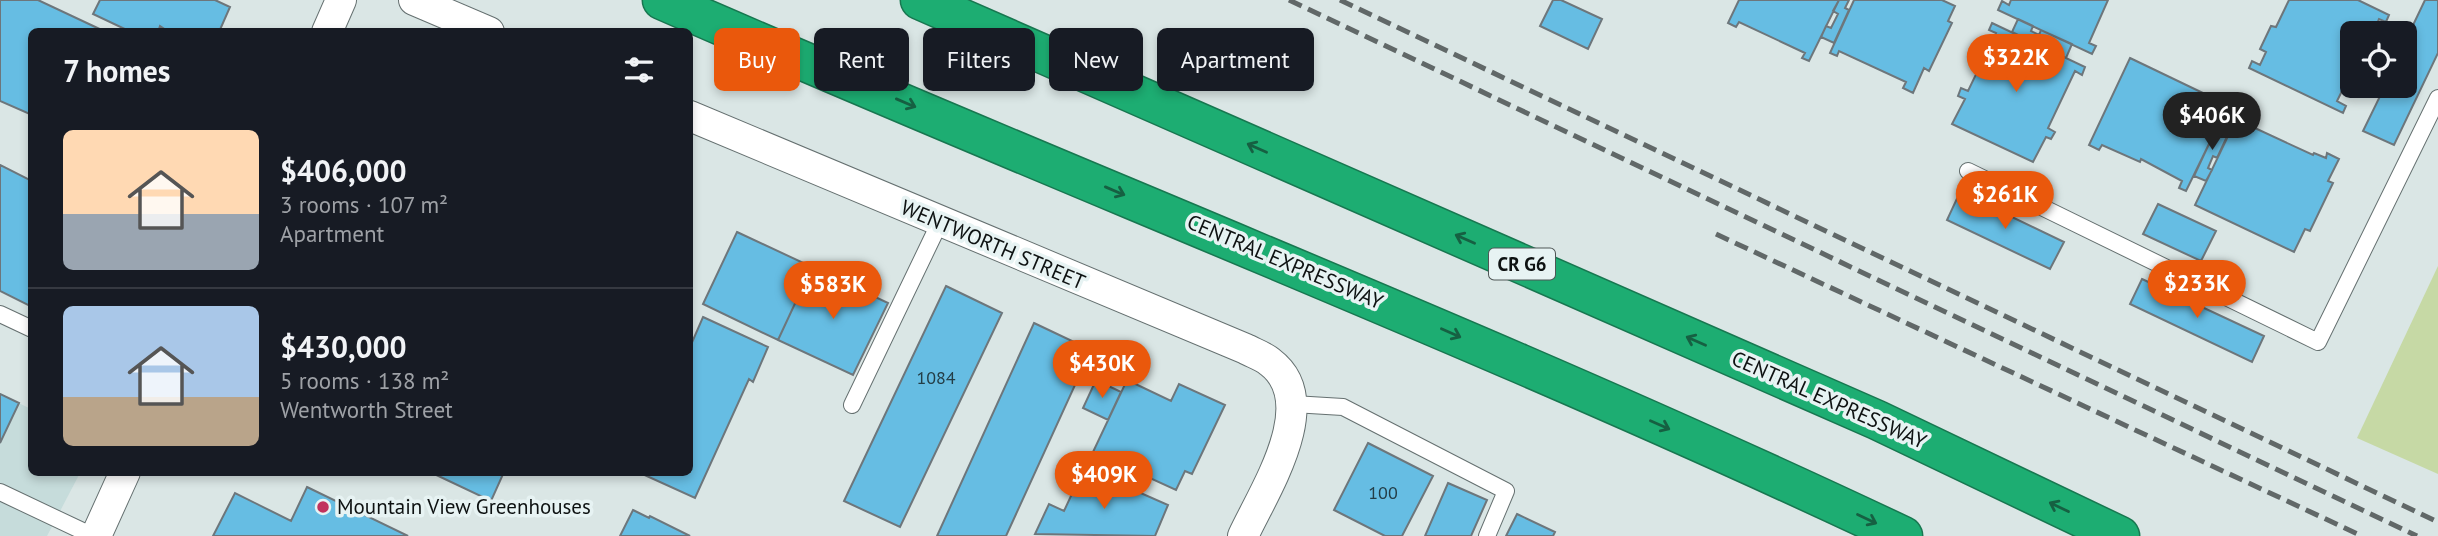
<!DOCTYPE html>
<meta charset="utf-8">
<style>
body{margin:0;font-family:"PT Sans",sans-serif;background:#20242c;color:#f1f3f6;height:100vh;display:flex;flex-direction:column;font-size:26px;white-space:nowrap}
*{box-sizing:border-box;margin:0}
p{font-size:23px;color:#9ea1a6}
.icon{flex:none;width:38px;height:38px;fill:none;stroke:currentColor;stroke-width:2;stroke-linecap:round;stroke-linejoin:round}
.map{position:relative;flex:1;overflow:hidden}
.drawer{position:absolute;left:28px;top:28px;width:665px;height:448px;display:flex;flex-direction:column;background:#171b24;border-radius:10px;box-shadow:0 4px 10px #0003}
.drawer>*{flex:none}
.guide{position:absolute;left:714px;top:28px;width:665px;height:63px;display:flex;gap:14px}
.tools{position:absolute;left:2340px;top:21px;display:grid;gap:14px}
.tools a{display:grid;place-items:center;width:77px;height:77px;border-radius:10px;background:#171b24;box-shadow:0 4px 10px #0003;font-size:35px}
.price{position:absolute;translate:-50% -60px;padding:0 16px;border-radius:24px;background:#ea580c;color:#fff;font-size:23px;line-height:46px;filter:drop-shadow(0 2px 4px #0008)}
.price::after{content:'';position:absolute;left:50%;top:42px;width:21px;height:16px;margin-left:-10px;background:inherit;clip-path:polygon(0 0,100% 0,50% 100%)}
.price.current{background:#222;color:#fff}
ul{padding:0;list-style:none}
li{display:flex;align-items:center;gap:21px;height:175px;padding:0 35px}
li+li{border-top:2px solid #363941}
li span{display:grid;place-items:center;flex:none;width:196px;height:140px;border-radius:10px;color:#555}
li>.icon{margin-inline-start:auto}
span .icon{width:84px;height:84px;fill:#fffc;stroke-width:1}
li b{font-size:30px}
h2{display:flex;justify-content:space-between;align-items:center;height:84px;padding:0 35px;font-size:30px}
.chip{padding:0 24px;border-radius:10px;background:#171b24;box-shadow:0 4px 10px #0003;font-size:24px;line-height:63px}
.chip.current{background:#ea580c;color:#fff}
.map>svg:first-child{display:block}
</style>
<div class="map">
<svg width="2438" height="536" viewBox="0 0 2438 536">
<rect width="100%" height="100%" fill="#dae6e5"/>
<path fill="#c6dcdb" d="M0,394l31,15 1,63 48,1 -33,63h-47z"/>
<path fill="#c6d9a5" d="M2438,266v208l-81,-36z"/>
<path fill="#66bde3" stroke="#6d767b" stroke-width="2" d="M0,0h38l68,32h-74v83l-32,-14z
M100,0h115l15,7 -11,25h-50l-9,-6 -2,6h-27l-38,-18z
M1553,0h8l41,19 -14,30 -48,-23z
M1739,0h100l-30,61 -7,-3 3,-5 -66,-31 -3,5 -8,-4z
M1839,0h10l-4,8 4,2 -15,33 -13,-6 5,-11 5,2 7,-14 -5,-3z
M1854,0h88l13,6 -7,15 4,2 -23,48 -5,-3 -11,25 -10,-5 3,-6 -67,-31 -2,5 -7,-3z
M2011,0h97l-19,43 7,3 -4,8 -94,-44 4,-9 7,4z
M2289,0h69l31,15 -3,7 -7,-3 -6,14h-21v51l-3,7 -6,-2 -6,12 9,5 -3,7 -94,-45 3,-7 8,4 6,-13 -6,-3 11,-23 5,1z
M2425,0h13v53l-44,92 -31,-14 22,-45h19v-42z
M2018,19l15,7 -2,5 8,4 2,-5 31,14 -6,14 -16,-7 3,-5 -8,-4 -2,5 -31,-15z
M1992,23l93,44 -3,8 -7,-4 -27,57 7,4 -4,7 -5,-2 -13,25 -81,-38 13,-25 -7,-3 3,-8 7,3 28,-58 -7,-3z
M2130,58l98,47 -42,86 -7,-3 3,-7 -41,-22 -1,3 -38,-17 -3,5 -10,-5z
M2240,111l8,4 -4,8 69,32 1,-2 12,5 1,-5 12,6 -11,22 5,2 -23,48 -5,-2 -11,23 -99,-47z
M2219,122l12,6 -14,30 -4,-2 -5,12 4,2 -6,11 -12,-5 15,-32 4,2 6,-11 -5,-2z
M0,165l32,16v126l-32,-16z
M1960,192l104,50 -14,27 -103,-49z
M2158,204l58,27 -15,30 -58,-27z
M737,232l75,35 -34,73 -75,-36z
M812,267l76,36 -35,72 -75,-35z
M2142,279l122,57 -12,26 -122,-58z
M946,286l56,27 -102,214 -56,-26z
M703,317l65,30 -15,35 -4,-3 -54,119 -57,-26h52v-125z
M1034,323l57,27 -85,186h-69z
M1096,380l25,12 -13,28 -25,-12z
M1127,380l44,21 8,-17 46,21 -33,69 -7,-3 -9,19 -83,-38z
M0,394l19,9 -19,40z
M1368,443l65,33 -31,60h-17l-51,-26z
M1084,468l84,37 -13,31 -120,-2 14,-30 15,7z
M430,472h74l-13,29z
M1448,483l39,17 -16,36h-46z
M307,487l101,49h-195l22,-43 56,28z
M633,510l16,8 1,-2 40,20h-70z
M1517,514l38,18 -2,4h-47z"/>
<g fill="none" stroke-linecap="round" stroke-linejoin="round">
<defs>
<path id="lane" d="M1968,171l350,171 120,-244
M0,314l32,15
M1293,404l50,3 163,84 -19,45
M852,405l88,-183
M0,492l93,44"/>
<path id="street" d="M414,0l75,32
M327,32l14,-32
M690,116l556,233c7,4 17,7 24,13 53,40 -6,129 -27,174
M96,536l29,-64"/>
<path id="highway" d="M662,0c413,181 833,343 1241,536
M920,0l957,420 243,116"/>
</defs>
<use href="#lane" stroke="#657070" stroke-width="18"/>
<use href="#street" stroke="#657070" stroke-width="32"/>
<use href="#highway" stroke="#187750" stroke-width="41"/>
<use href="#lane" stroke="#fff" stroke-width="16"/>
<use href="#street" stroke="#fff" stroke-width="30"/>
<use href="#highway" stroke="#1dad72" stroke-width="38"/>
<path stroke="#616868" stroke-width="5" stroke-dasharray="14 7" stroke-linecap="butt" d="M1289,0l1128,536
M1340,0l1098,522
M1716,234l646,302"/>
</g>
<defs><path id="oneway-shaft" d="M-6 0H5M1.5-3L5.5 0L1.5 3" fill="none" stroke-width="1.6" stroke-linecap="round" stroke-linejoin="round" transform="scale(1.75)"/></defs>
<g stroke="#166042">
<use href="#oneway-shaft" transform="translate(906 103) rotate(23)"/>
<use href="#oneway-shaft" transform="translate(1257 148) rotate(-156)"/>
<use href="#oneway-shaft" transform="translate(1115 191) rotate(23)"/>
<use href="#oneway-shaft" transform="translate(1465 239) rotate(-156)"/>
<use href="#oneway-shaft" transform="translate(1451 333) rotate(24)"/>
<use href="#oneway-shaft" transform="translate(1696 341) rotate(-156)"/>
<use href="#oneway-shaft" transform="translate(1660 425) rotate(24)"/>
<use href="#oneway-shaft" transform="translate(2059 507) rotate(-154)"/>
<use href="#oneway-shaft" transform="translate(1867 519) rotate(25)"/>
</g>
<circle fill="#c1325d" stroke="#e7f3f3" stroke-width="2.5" cx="323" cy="507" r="7"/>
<g text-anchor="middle" stroke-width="7" stroke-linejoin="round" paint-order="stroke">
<g font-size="18" fill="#243d46">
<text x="936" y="384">1084</text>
<text x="1383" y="499">100</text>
</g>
<rect fill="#e7f3f3" stroke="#4f5656" stroke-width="2" x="1489" y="248.5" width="66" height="31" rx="5"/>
<g font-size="19" font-weight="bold" fill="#0e1212">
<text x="1522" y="271">CR G6</text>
</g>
<g font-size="21" fill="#0e1212" stroke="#e7f3f3">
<text transform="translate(993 245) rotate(23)" y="7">WENTWORTH STREET</text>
<text transform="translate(1285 262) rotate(23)" y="7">CENTRAL EXPRESSWAY</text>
<text transform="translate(1829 400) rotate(24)" y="7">CENTRAL EXPRESSWAY</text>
</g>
<g font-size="21" fill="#0e1212" stroke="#e7f3f3" text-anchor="start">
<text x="337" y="514">Mountain View Greenhouses</text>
</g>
</g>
</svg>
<div class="tools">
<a><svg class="icon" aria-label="locate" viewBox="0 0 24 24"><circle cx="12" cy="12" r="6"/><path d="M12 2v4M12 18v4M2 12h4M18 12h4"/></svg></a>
</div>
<b class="price" style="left:2016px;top:94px">$322K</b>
<b class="price current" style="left:2212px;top:152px">$406K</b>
<b class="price" style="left:2005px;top:231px">$261K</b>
<b class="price" style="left:2197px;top:320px">$233K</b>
<b class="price" style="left:833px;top:321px">$583K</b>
<b class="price" style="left:1102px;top:400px">$430K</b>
<b class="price" style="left:1104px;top:511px">$409K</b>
<div class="guide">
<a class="chip current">Buy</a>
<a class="chip">Rent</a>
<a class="chip">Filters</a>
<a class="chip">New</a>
<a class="chip">Apartment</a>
</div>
<section class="drawer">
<h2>7 homes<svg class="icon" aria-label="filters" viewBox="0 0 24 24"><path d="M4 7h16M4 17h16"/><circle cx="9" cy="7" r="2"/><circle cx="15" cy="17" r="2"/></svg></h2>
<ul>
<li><span style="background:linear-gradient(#ffd9b3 60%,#9aa5b1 0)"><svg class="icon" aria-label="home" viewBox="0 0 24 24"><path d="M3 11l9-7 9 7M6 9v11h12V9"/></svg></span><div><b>$406,000</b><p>3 rooms · 107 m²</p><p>Apartment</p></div></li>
<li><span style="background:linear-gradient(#a9c7e8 65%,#b9a48a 0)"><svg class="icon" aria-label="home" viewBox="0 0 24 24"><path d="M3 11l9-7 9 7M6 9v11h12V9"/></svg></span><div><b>$430,000</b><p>5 rooms · 138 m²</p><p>Wentworth Street</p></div></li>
</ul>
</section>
</div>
